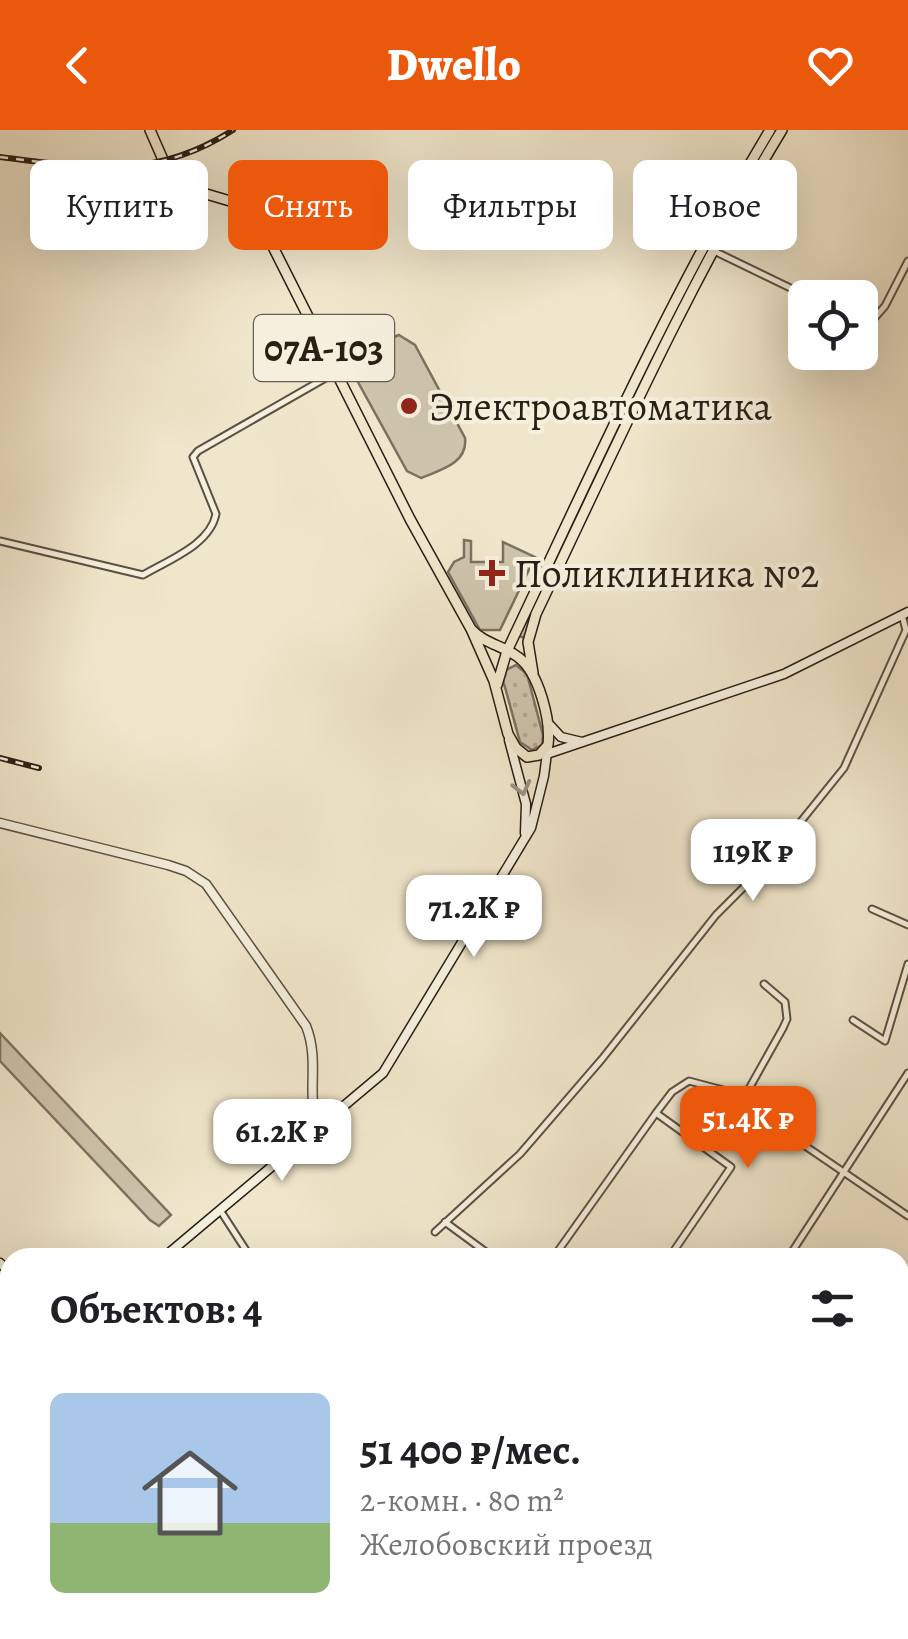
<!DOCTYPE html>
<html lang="ru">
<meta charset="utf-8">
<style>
body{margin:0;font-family:Alegreya,serif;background:#f6f6f6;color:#202124;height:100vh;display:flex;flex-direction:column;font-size:38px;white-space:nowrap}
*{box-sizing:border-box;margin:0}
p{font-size:32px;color:#757577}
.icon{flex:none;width:55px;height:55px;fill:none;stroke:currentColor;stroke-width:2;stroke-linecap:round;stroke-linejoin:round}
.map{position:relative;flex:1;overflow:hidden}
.panel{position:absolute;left:0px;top:1118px;width:910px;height:392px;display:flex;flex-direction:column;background:#fff;border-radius:30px 30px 0 0;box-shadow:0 10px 40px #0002}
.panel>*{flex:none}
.banner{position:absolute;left:30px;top:30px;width:850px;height:90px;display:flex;gap:20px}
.buttons{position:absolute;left:788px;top:150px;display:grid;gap:20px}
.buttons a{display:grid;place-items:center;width:90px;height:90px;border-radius:15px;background:#fff;box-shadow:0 10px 40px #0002;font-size:50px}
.price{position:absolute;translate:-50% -85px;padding:0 22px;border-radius:20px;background:#fff;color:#222;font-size:32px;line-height:65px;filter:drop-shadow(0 2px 5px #0008)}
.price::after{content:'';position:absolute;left:50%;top:60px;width:30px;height:22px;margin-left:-15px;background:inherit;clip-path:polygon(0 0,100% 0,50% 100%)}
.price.on{background:#ea580c;color:#fff}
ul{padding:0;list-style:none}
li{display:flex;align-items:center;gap:30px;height:250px;padding:0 50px}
li span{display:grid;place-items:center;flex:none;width:280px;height:200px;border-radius:15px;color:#555}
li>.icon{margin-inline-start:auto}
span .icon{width:120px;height:120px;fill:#fffc;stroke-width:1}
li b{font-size:42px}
h2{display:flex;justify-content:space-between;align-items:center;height:120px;padding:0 50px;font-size:42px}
.pill{padding:0 35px;border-radius:15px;background:#fff;box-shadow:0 10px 40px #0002;font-size:35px;line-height:90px}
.pill.on{background:#ea580c;color:#fff}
header{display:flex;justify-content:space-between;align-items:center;height:130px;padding:0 50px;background:#ea580c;color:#fff;font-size:45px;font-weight:800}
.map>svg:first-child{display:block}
</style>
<header><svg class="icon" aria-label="back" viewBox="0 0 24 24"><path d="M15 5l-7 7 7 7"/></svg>Dwello<svg class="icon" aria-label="heart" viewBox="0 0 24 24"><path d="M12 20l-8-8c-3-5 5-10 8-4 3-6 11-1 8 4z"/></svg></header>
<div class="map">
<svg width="908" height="1509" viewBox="0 0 908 1509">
<defs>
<pattern id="grass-dots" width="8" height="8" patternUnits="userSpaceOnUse" patternTransform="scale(2.5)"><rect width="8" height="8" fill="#cec4ac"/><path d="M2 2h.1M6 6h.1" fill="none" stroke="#b1a893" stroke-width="1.8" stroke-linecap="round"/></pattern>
</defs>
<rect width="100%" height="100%" fill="#f0e6cb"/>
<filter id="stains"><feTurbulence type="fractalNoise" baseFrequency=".002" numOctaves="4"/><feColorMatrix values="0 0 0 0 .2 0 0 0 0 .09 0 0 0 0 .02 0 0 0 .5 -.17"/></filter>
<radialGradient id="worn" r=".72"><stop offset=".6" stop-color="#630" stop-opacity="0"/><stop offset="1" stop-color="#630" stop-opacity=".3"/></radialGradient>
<path fill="url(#grass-dots)" stroke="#7c7160" stroke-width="2.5" d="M724,85l4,1 -88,175 -116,247 -5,-2 117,-247z
M516,535l11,9 16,61 -1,10 -10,5 -12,-8 -17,-62 1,-9z"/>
<path fill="#cec4ac" stroke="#7c7160" stroke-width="2.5" d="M399,205l16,10 50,93c3,25 -24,32 -44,40l-14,-7 -54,-98c3,-22 27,-30 46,-38z
M464,410l7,1v21h32v-20l32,15 -35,73h-20l-32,-58 6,-10 10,-5z
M0,903l171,182 -12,11 -9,-6 -150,-159z"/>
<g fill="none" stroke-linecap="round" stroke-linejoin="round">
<path stroke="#796d5d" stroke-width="2.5" d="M141,1509l16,-9"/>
<defs>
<path id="minor" d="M714,121l97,47
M860,191l11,1 14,-16 23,-45
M0,411l143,34c25,-15 67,-30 73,-61l-23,-57 5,-6 138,-79
M872,779l36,16
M853,890l32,21 23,-77
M741,973l42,-75 4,-9 -2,-17 -21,-18
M656,983l75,54 -60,88
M220,1080l31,48
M445,1092l49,36
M435,1102l85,-78 82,-95 114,-144 49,-49 79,-98 62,-138 -4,-15
M553,1128l103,-145 16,-21 17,-11 34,9 185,126
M788,1128l120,-185
M0,1367l10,2
M900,1392l8,5
M0,1462l10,6
M61,1500l14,9
M284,1509l7,-9
M564,1509l7,-9"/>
<path id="tertiary" d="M0,693l168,42 18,6 20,13 100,142c15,37 -2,73 14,102
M0,1302l10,-31"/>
<path id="secondary" d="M548,593l13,14 21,5
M509,610l17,64 -1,29
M547,624l237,-80 124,-62
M163,1128l220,-185 148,-245 13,-52 4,-31
M0,1133l10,9
M0,1268l10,-9
M900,1441l8,-13
M857,1509l6,-9"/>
<path id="primary" d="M150,0l21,48 15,10 44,13 32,24 148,294 61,110 23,52 14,53 8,14 11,9 12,-2 9,-10c3,-24 -9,-73 -30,-88 -16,-12 -33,-13 -47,-28
M533,543l-5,-31 8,-28c78,-163 152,-330 246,-484
M497,555l10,-34c83,-175 163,-355 263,-521"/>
</defs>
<use href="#minor" stroke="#5c5042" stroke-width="9"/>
<use href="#tertiary" stroke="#5c5042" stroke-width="11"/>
<use href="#secondary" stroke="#2a1e15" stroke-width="11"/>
<use href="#primary" stroke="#2a1e15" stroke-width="12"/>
<use href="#minor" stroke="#f5efdd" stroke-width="5"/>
<use href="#tertiary" stroke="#f5efdd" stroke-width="8"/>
<use href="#secondary" stroke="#f5efdd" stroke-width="8"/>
<use href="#primary" stroke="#f0e6cb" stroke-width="9"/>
<defs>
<path id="rail" d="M0,27c88,11 154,24 233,-27
M0,628l39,10"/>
</defs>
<use href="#rail" stroke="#2a1e15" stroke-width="6"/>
<use href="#rail" stroke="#f5efdd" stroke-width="2.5" stroke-dasharray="8" stroke-linecap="butt"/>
</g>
<defs><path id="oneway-chevron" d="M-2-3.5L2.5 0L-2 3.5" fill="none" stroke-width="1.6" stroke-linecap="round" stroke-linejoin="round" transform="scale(2.5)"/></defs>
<use stroke="#9a9183" href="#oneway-chevron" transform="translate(522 658) rotate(76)"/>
<g fill="#8f2418" stroke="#f5efdd" stroke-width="4">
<circle cx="409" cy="276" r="10"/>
<path d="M487 428h10v10h10v10h-10v10h-10v-10h-10v-10h10z"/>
</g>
<g text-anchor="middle" stroke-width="8" stroke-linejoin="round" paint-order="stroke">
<rect fill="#f5efdd" stroke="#675d51" stroke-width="2.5" x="254" y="185" width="140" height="66" rx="8"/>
<g font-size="38" font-weight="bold" fill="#2a1e15">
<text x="324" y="231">07А-103</text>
</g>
<g font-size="40" fill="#2a1e15" stroke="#f5efdd" text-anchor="start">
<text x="429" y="290">Электроавтоматика</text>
<text x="514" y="457">Поликлиника №2</text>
</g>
</g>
<rect width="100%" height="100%" filter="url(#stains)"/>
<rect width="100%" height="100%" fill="url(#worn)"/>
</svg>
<div class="buttons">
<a><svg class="icon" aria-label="locate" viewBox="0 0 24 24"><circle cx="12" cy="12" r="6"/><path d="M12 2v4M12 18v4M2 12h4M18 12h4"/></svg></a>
</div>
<b class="price" style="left:753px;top:774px">119K ₽</b>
<b class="price" style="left:474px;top:830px">71.2K ₽</b>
<b class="price on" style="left:748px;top:1041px">51.4K ₽</b>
<b class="price" style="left:282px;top:1054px">61.2K ₽</b>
<div class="banner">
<a class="pill">Купить</a>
<a class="pill on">Снять</a>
<a class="pill">Фильтры</a>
<a class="pill">Новое</a>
</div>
<section class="panel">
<h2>Объектов: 4<svg class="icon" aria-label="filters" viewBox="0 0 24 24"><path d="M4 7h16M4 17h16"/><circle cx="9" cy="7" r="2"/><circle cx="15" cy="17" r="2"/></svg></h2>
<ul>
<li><span style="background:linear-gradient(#a9c7e8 65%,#8fb573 0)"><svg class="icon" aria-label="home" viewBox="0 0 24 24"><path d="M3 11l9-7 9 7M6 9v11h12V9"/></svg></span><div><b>51 400 ₽/мес.</b><p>2-комн. · 80 m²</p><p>Желобовский проезд</p></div></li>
</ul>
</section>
</div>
